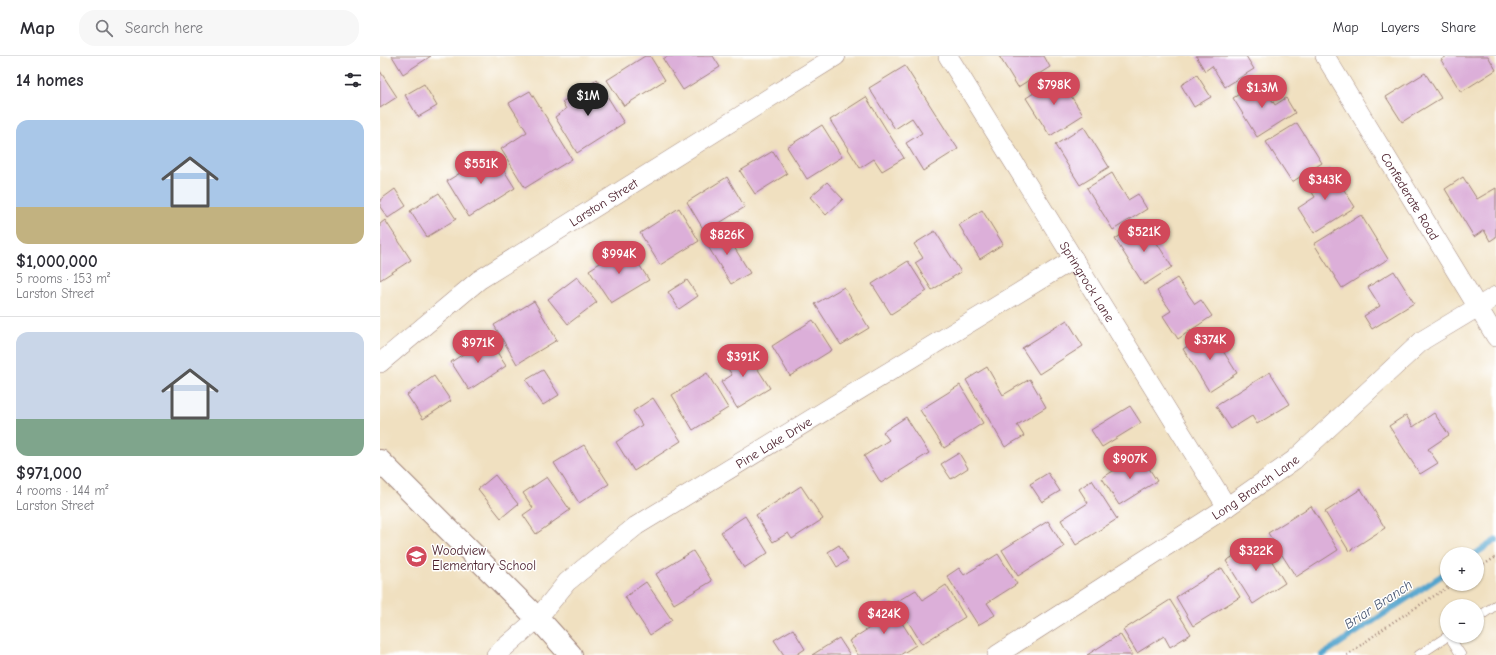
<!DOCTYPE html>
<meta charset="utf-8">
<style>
body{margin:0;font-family:"Comic Neue",sans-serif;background:#f7f7f7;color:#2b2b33;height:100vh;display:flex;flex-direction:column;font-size:15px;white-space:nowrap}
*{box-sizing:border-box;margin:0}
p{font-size:13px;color:#7c7c81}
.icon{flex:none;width:22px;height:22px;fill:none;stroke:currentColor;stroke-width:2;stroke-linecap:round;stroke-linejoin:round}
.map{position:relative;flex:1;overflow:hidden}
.panel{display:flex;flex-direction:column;background:#fff;width:380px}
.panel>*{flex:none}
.controls{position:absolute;left:1060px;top:491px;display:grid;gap:8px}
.controls a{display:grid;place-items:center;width:44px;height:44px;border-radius:50%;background:#fff;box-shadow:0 1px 3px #0004;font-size:20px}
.price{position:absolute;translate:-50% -34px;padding:0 9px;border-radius:14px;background:#d1495b;color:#fff;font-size:13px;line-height:26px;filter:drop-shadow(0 1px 2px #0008)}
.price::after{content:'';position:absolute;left:50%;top:24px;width:12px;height:9px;margin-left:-6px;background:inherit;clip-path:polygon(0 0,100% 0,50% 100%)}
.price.selected{background:#222;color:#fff}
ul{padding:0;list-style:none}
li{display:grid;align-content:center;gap:8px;height:212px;padding:0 16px}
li+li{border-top:1px solid #e1e1e2}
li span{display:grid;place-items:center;height:124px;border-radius:12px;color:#555}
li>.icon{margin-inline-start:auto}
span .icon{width:72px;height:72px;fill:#fffc;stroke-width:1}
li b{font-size:17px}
h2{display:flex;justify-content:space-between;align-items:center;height:48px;padding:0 16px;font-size:17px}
header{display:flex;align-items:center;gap:24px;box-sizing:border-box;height:56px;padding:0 20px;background:#fff;border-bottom:1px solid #e1e1e2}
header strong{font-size:19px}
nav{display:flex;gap:22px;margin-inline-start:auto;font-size:14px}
.search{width:280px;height:36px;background:#f7f7f7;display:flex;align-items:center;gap:10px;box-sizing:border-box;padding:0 14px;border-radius:16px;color:#7c7c81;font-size:15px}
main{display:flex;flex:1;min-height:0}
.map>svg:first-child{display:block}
</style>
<header>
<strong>Map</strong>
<div class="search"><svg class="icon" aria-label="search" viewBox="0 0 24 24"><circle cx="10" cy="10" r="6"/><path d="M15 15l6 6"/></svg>Search here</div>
<nav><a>Map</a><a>Layers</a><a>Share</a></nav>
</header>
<main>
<section class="panel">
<h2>14 homes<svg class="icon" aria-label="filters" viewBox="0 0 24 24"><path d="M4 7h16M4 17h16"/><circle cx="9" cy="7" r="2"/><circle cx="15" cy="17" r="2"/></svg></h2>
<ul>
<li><span style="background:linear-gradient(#a9c7e8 70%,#c2b280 0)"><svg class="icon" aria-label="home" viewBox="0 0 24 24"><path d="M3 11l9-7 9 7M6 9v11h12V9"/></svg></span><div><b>$1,000,000</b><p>5 rooms · 153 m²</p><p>Larston Street</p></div></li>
<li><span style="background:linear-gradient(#c9d6e8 70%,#7fa58c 0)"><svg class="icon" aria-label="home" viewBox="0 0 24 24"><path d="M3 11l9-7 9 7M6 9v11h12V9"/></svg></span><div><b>$971,000</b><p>4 rooms · 144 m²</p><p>Larston Street</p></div></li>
</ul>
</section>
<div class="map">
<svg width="1116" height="599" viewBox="0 0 1116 599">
<rect width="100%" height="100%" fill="#fff"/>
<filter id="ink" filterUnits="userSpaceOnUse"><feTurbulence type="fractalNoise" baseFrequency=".025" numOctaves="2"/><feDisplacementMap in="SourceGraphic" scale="8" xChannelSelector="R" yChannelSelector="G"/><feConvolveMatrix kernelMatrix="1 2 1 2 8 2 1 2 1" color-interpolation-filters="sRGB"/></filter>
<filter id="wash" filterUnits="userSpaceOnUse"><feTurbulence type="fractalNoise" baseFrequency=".012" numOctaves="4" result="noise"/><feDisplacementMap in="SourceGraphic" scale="16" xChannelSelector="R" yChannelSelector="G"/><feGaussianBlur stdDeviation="0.9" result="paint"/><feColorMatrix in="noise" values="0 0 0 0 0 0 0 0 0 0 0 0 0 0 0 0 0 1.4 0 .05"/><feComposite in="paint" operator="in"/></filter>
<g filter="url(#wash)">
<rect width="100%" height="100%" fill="#f0e0c0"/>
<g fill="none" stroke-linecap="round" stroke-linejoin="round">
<path stroke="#52a4cd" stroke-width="6" d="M1095,498l21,-14
M942,599l125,-83"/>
</g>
<g id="blocks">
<path fill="#dcafd9" d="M12,0h39l-28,18z
M265,0h5l15,24 -41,26 -17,-26z
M288,0h45l7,11 -37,23 -20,-31z
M619,0h45l6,11 -32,20z
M816,0h50l8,13 -29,18 -13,-21 -7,5z
M1067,0h41l8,14 -35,22 -20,-32z
M525,10l53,83 -35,22 -17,-28 16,-10 -10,-15 -17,11 -26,-41z
M0,15l17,26 -17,11z
M1045,17l16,25 -39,24 -16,-25z
M817,19l14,22 -17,10 -13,-22z
M679,21l24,38 -33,21 -24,-38z
M217,24l27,43 -47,30 -22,-36 11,-8 -4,-7z
M880,25l15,24 11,-7 9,15 -38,24 -24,-39z
M44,28l13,22 -19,11 -13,-22z
M150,35l42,68 -47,29 -24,-39 26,-17 -18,-29z
M486,41l38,61 -22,13 -8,-12 -14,9 -30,-48z
M917,67l25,40 -30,19 -26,-40z
M442,69l20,32 -35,22 -20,-32z
M704,71l25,40 -29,18 -25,-40z
M393,95l14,23 -32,20 -15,-23z
M113,97l22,35 -46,29 -22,-36z
M950,112l25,39 -41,26 -16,-25 17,-11 -9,-14z
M732,117l16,27 10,-6 9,15 -34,21 -26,-42z
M347,121l18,30 -40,25 -18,-30z
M1083,121l14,22 19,-11v49l-6,4 -6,-11 -10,7 -29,-48z
M447,126l16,17 -17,16 -16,-18z
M15,133l11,17 -18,12 -8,-11v-7z
M59,137l17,26 -29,18 -17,-26z
M299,152l20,33 -39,24 -20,-32z
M602,154l21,34 -23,15 -21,-34z
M981,159l27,44 -46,29 -28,-44z
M5,164l26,40 -31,20v-56z
M763,165l29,46 -28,18 -29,-46z
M343,173l27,44 -19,11 -27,-44z
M555,175l26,41 -29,18 -17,-27 8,-5 -9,-14z
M247,190l22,34 -38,23 -22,-33z
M528,205l19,30 -36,23 -19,-30z
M1014,215l20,32 -42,26 -8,-13 16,-10 -12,-19z
M197,221l20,25 -29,22 -20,-25z
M797,222l18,26 6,-4 11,16 -34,23 -15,-23 8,-5 -14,-20z
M307,224l11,16 -19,13 -11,-17z
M464,231l25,41 -28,17 -26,-41z
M154,245l23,39 -40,24 -23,-39z
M433,264l19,30 -42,26 -18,-30z
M687,264l16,26 -44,28 -17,-26z
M831,276l26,41 -28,18 -26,-42z
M108,282l18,28 -37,24 -18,-28z
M363,290l27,42 -33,20 -16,-26 11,-7 -10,-16z
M607,311l16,28 27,-16 16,28 -29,18 7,11 -19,11 -39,-67z
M163,314l16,25 -16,10 -17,-25z
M890,316l20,32 -33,20 -5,-8 -21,13 -15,-23z
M327,317l21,35 -35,22 -21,-35z
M54,320l17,25 -28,18 -16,-24z
M580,329l23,38 -39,25 -24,-38z
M273,342l28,43 -47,30 -18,-29 26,-17 -9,-14z
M750,350l11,17 -39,24 -11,-17z
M1054,357l15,22 -21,14 10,14 -18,11 -31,-48 17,-11 7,12z
M526,361l23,36 -48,30 -17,-27 25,-16 -6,-8z
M204,389l25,39 -30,19 -25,-40z
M579,397l9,15 -17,11 -10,-15z
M760,398l17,27 -38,24 -17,-27z
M668,417l12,18 -18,11 -12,-18z
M115,419l23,29 -17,14 -23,-29z
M167,421l23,33 -34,24 -13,-19 10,-7 -10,-15z
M712,424l25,39 -41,26 -15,-25 27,-17 -9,-14z
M421,430l22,33 -31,20 -4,-6 -15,9 -17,-27z
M981,433l24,39 -36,23 -24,-39z
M931,450l27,44 -42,27 -28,-44z
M365,460l23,37 -24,15 -23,-36z
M668,465l16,26 -46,29 -16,-26z
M879,484l26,43 -32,21 -27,-43z
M459,489l9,15 -11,7 -9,-15z
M313,495l19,30 -38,23 -18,-30z
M618,498l19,30 -30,19 8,12 -17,10 -31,-49 12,-8 5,7z
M842,512l18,29 -47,29 -17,-29z
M266,526l26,38 -22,15 -25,-38z
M566,529l19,32 -43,27 -26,-42 20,-12 7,10z
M790,544l21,34 -21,13 -6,-11 -27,17 -14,-23z
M508,545l28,44 -16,10h-42l-9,-14 30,-19 -7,-11z
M413,573l12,20 -9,6h-12l-10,-15z
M740,578l13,21h-46z
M459,582l11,17h-38z"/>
</g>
</g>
<g filter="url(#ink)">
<use href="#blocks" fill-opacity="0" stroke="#9d8076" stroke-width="1"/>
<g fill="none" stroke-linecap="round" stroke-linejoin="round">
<defs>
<path id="lane" d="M1097,562l19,-13
M1069,580l12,19
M1039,599l29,-19"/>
<g id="street">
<path id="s1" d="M568,0l279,451"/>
<path id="s2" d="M945,0l171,281"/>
<path id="s3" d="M0,307l99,-83 357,-224"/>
<path id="s4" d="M116,599l41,-36 30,-37 69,-56 438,-267"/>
<path id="s5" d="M617,599l230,-148 67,-47 129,-120 73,-44"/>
</g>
<path id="secondary" d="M0,405l165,165 26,29"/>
</defs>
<use href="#lane" stroke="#9d8076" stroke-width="10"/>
<use href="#street" stroke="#9d8076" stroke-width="20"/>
<use href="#secondary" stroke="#9d8076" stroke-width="24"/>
<path stroke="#9d8076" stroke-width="2.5" stroke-dasharray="1 3" stroke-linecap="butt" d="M1097,513l19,-12
M967,599l46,-33 60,-38"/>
<use href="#lane" stroke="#fff" stroke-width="9"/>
<use href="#street" stroke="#fff" stroke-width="19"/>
<use href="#secondary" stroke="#fff" stroke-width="22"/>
</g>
</g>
<defs>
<symbol id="school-disc" viewBox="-11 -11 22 22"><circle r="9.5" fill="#d1495b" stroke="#fff"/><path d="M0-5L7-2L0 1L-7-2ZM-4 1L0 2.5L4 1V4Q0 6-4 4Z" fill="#fff"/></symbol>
</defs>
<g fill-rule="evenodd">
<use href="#school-disc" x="24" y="488" width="25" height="25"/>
</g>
<g text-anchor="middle" stroke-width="3" stroke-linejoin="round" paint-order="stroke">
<g font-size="13" fill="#4a1f2b" stroke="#fff">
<text dy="5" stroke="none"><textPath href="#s2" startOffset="164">Confederate Road</textPath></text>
<text dy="5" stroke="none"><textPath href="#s3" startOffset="276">Larston Street</textPath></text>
<text dy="5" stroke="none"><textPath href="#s1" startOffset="265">Springrock Lane</textPath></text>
<text dy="5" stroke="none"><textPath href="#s4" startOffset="352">Pine Lake Drive</textPath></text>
<text dy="5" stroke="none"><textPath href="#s5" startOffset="308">Long Branch Lane</textPath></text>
</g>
<g font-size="13" fill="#4a1f2b" stroke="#fff" text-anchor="start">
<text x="52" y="499">Woodview<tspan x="52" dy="15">Elementary School</tspan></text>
</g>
<g font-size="14" font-style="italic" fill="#4e5b74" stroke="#fff">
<text transform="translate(998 548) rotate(-33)" y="5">Briar Branch</text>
</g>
</g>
</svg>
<div class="controls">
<a>+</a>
<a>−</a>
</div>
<b class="price" style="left:674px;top:50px">$798K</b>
<b class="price" style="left:882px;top:53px">$1.3M</b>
<b class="price selected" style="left:208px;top:61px">$1M</b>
<b class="price" style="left:101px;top:129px">$551K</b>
<b class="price" style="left:945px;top:145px">$343K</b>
<b class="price" style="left:764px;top:197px">$521K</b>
<b class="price" style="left:347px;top:200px">$826K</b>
<b class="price" style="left:239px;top:219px">$994K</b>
<b class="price" style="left:830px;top:305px">$374K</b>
<b class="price" style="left:98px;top:308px">$971K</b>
<b class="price" style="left:363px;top:322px">$391K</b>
<b class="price" style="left:750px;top:424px">$907K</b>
<b class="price" style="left:876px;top:516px">$322K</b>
<b class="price" style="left:504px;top:579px">$424K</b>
</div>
</main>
